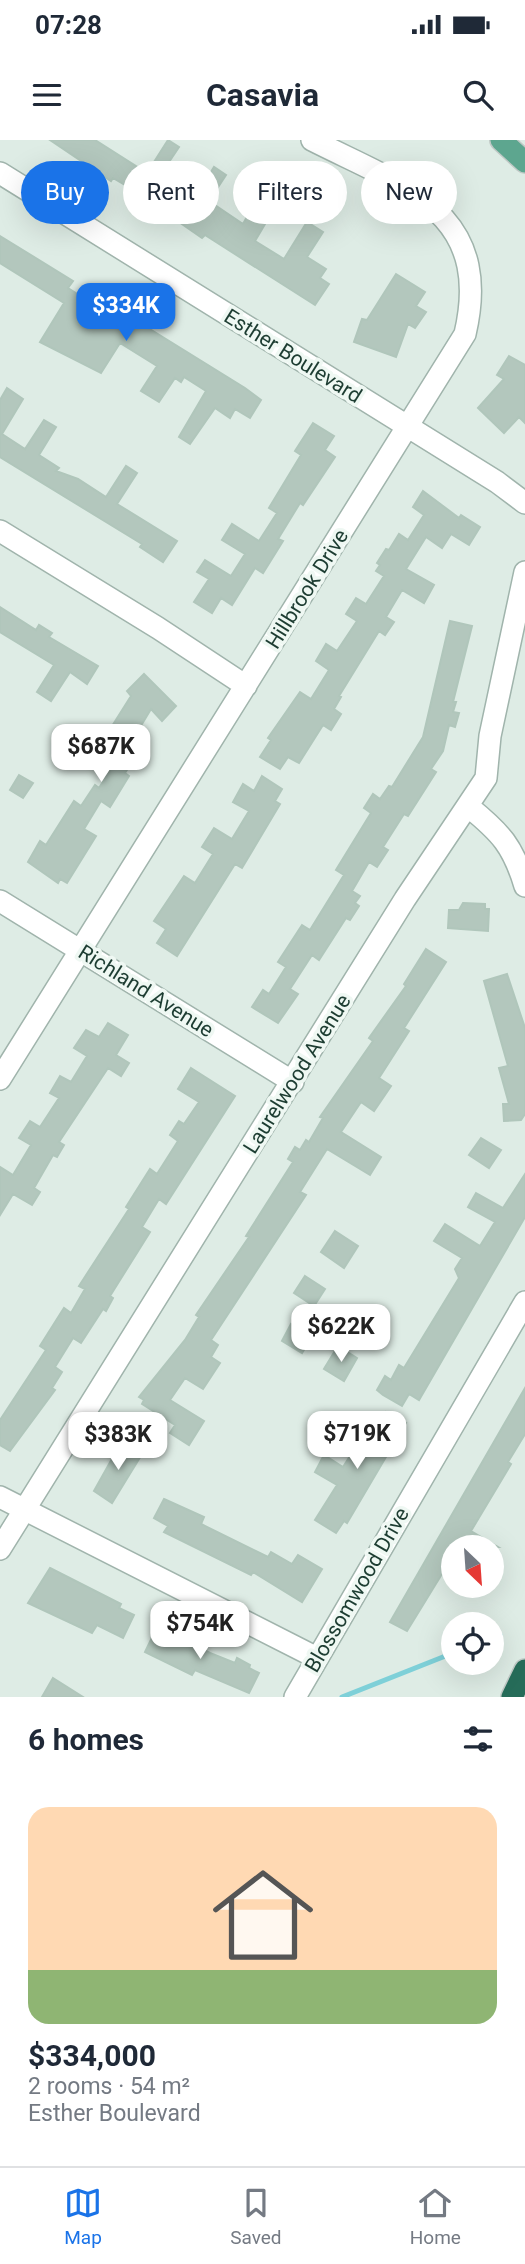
<!DOCTYPE html>
<meta charset="utf-8">
<style>
body{margin:0;font-family:Roboto,sans-serif;background:#f2f2f3;color:#1f2937;height:100vh;display:flex;flex-direction:column;font-size:26px;white-space:nowrap}
*{box-sizing:border-box;margin:0}
p{font-size:23px;color:#747a83}
.icon{flex:none;width:38px;height:38px;fill:none;stroke:currentColor;stroke-width:2;stroke-linecap:round;stroke-linejoin:round}
.map{position:relative;height:1557px;overflow:hidden}
.drawer{display:flex;flex-direction:column;background:#fff;flex:1}
.drawer>*{flex:none}
.hud{position:absolute;left:21px;top:21px;width:483px;height:63px;display:flex;gap:14px}
.needle{width:46px;rotate:155deg}
.tools{position:absolute;left:441px;top:1395px;display:grid;gap:14px}
.tools a{display:grid;place-items:center;width:63px;height:63px;border-radius:50%;background:#fff;box-shadow:0 7px 28px #0002;font-size:35px}
.price{position:absolute;translate:-50% -60px;padding:0 16px;border-radius:14px;background:#fff;color:#222;font-size:23px;line-height:46px;filter:drop-shadow(0 2px 4px #0008)}
.price::after{content:'';position:absolute;left:50%;top:42px;width:21px;height:16px;margin-left:-10px;background:inherit;clip-path:polygon(0 0,100% 0,50% 100%)}
.price.current{background:#1a73e8;color:#fff}
ul{padding:0;list-style:none}
li{display:grid;align-content:center;gap:14px;height:371px;padding:0 28px}
li+li{border-top:2px solid #e0e1e3}
li span{display:grid;place-items:center;height:217px;border-radius:21px;color:#555}
li>.icon{margin-inline-start:auto}
span .icon{width:126px;height:126px;fill:#fffc;stroke-width:1}
li b{font-size:30px}
h2{display:flex;justify-content:space-between;align-items:center;height:84px;padding:0 28px;font-size:30px}
.tag{padding:0 24px;border-radius:32px;background:#fff;box-shadow:0 7px 28px #0002;font-size:24px;line-height:63px}
.tag.current{background:#1a73e8;color:#fff}
.status{display:flex;justify-content:space-between;align-items:center;height:49px;padding:0 35px;background:#fff;direction:ltr}
.status svg{height:19px;fill:currentColor}
header{display:flex;justify-content:space-between;align-items:center;height:91px;padding:0 28px;background:#fff;font-size:32px;font-weight:700}
.tabs{display:flex;justify-content:space-around;align-items:center;height:98px;border-top:2px solid #e0e1e3;background:#fff;font-size:19px;color:#747a83}
.tabs a{display:grid;justify-items:center;gap:4px}
.tabs .current{color:#1a73e8}
.map>svg:first-child{display:block}
</style>
<div class="status"><b>07:28</b><svg viewBox="0 0 49 12"><path d="M0 12V9h3v3zM5 12V6h3v6zM10 12V3h3v9zM15 12V0h3v12zM26 1h20v11H26zM47 4h2v5h-2z"/></svg></div>
<header><svg class="icon" aria-label="menu" viewBox="0 0 24 24"><path d="M4 6h16M4 12h16M4 18h16"/></svg>Casavia<svg class="icon" aria-label="search" viewBox="0 0 24 24"><circle cx="10" cy="10" r="6"/><path d="M15 15l6 6"/></svg></header>
<div class="map">
<svg width="525" height="1557" viewBox="0 0 525 1557">
<rect width="100%" height="100%" fill="#deece5"/>
<g fill="none" stroke-linecap="round" stroke-linejoin="round">
<path stroke="#7ed0d8" stroke-width="5" d="M492,1498l8,-3
M342,1557l111,-44"/>
</g>
<path fill="#b3c7bd" stroke="#b0c6bb" stroke-width="2" d="M50,0h45l52,33 21,-33 11,7 -14,21 35,22 14,-23 12,8 -17,26 34,23 15,-27 17,10 -20,34 29,18 23,-37 16,10 -16,25 19,12 -6,9 9,6 -14,21 -110,-70 -3,3 -72,-50 -17,-10 -2,3z
M0,96l73,45 -5,7 30,19 5,-7 142,88 16,12 -11,18 -15,-9 -5,9 -15,-10 -25,36 -11,-7 27,-46 -22,-14 -3,5 -6,-4 -16,24 -18,-11 16,-25 -37,-23 -19,30 -61,-31 24,-39 -64,-40z
M396,134l29,18 -9,14 10,6 -11,16 -7,-4 -12,33 -42,-15 8,-23 5,1z
M509,216l16,9v58l-6,-6 -15,16 -26,-25 26,-29 -7,-4z
M7,248l16,11 -21,35 23,15 19,-29 12,7 -17,28 20,13 -3,3 22,8 28,18 20,-31 11,7 -20,31 60,37 -14,21 -23,-15 2,-3 -142,-87v-57z
M313,283l21,13 -9,14 10,7 -32,48 -3,-2 -22,36 5,2 -20,32 -8,-5 -23,37 -11,-7 -9,15 -18,-11 15,-23 -12,-7 8,-12 26,16 14,-22 -23,-14 10,-16 27,17 18,-28 -8,-5 32,-53 -6,-4z
M423,351l36,27 2,-3 19,12 -11,18 -18,-11 -9,14 -16,-11 -20,32 28,16 -10,18 -22,-13 -16,27 8,5 -9,13 -6,-4 -40,65 2,1 -7,12 7,5 -10,16 -8,-5 -24,38 -11,-6 -8,12 -20,-12 11,-17 -3,-2 32,-46 11,7 18,-29 -13,-9 10,-17 11,7 20,-30 -11,-7 10,-16 10,6 18,-28 -8,-5 4,-6 -3,-2 9,-14 3,1 10,-16 9,6 16,-25 -11,-8z
M0,467l36,23 3,-5 13,8 -3,4 49,29 -11,18 -17,-12 -19,29 -14,-9 17,-27 -54,-33z
M450,481l22,5 -19,76h3l-3,10 6,1 -4,14 -6,-2 -6,26 -12,18 5,3 -28,44 -4,-2 -21,33 5,3 -11,17 -8,-5 -17,29 8,5 -5,7 4,3 -9,14 -4,-2 -27,42 -7,-5 -22,34 8,5 -20,29 -26,-16 11,-17 6,4 17,-27 -8,-5 24,-37 8,5 34,-55 -8,-5 35,-57 -7,-5 9,-14 7,5 9,-13 3,1 31,-50z
M144,534l32,32 -14,15 -11,-12 -15,25 10,6 -21,33 4,3 -19,31 -9,-6 -17,28 12,7 -29,47 -7,-4 -2,4 -30,-21 12,-21 6,4 28,-44 7,5 14,-21 4,3 24,-38 -19,-11 27,-43 -4,-5z
M19,635l14,8 -10,15 -13,-8z
M262,636l20,13 -7,12 5,3 -38,64 -7,-4 -58,92 -20,-13 9,-14 -12,-8 30,-45 11,7 18,-29 -11,-7 12,-19 18,11 17,-28 -16,-9 10,-18 11,7z
M463,763l22,1v5h4l-1,22 -40,-3 1,-18h10z
M426,809l20,13 -42,66 5,3 -30,47 12,8 -17,25 -13,-9 -20,30 40,25 -11,18 -43,-26 -27,43 6,3 -95,145 7,5 -7,12 9,6 -17,26 -18,-11 -15,22 34,21 -15,24 -19,-12 5,-8 -33,-21 2,-4 -5,-3 46,-57 14,-23 -3,-2 53,-78 -3,-1 47,-74 -5,-3 7,-12 5,3 6,-10 3,2 14,-24 -3,-1 53,-76 -4,-3 37,-52 -2,-2z
M507,834l18,54v86l-4,6 -17,1 -1,-17h6l-10,-36 9,-2 -24,-85z
M108,883l20,12 -12,20 13,8 -8,13 -13,-8 -49,74 5,3 -7,12 -4,-2 -19,33 6,4 -8,13 -19,-11 -13,21v-48l13,8 18,-30 -12,-7 11,-17 10,6 19,-29 -9,-5 10,-17 11,6 16,-26 -13,-8 12,-18 13,7z
M191,928l44,28 -69,108 -7,-5 -17,28 8,5 -40,64 3,2 -7,13 -3,-2 -22,34 -8,-5 -18,29 7,5 -10,16 3,2 -45,61 -10,-6v-25l46,-70 -6,-4 24,-38 7,5 14,-24 -6,-3 50,-77 -3,-2 24,-38 7,5 21,-33 -8,-6 9,-14 5,3 15,-22 -21,-13z
M481,998l20,12 -12,18 -20,-13z
M525,1034v43l-106,183 -10,-6 -7,12 -19,-11 -6,-5 8,-14 6,4 8,-15 5,3 55,-90 -4,-9 7,-11 -28,-17 11,-17 35,22 15,-24 -27,-15 8,-14 27,15z
M335,1091l23,15 -14,22 -23,-16z
M305,1136l20,13 -11,17 -20,-13z
M291,1184l21,12 -10,17 -20,-12z
M338,1206l19,12 -13,23 -20,-12z
M525,1248v46l-17,28 3,2 -40,67 27,16h-45v9l-46,75 -17,-9z
M386,1272l20,11 -59,100 -3,-2 -8,12 -21,-13 22,-35 -22,-13 9,-17 19,12 16,-25 -4,-2 12,-20 11,7z
M122,1301l20,13 -30,49 -18,-12z
M164,1359l40,18 -3,7 67,33 3,-5 21,12 6,-9 24,14 -20,33 -49,-30 -2,3 -87,-43 4,-6 -14,-8z
M50,1428l71,36 -2,4 15,7 -11,23 -26,-13 -5,8 -64,-30z
M157,1487l53,26 25,10 2,-5 13,7 -1,3 10,5 -10,20 -54,-23 -3,5 -47,-23z
M53,1538l30,19h-41z"/>
<g fill="none" stroke-linecap="round" stroke-linejoin="round">
<defs>
<path id="minor" d="M0,33l497,309 28,21
M0,391l158,97 88,58
M469,667c32,26 44,39 56,79
M0,761l293,181
M0,939l465,-745c29,-124 -63,-148 -153,-194
M0,1357l317,161
M0,1409l405,-650 81,-121 4,-42 35,-164
M295,1557l230,-395"/>
<path id="major" d="M501,0l24,22"/>
<path id="highway" d="M512,1557l13,-27"/>
</defs>
<use href="#minor" stroke="#a0b4ac" stroke-width="24"/>
<use href="#major" stroke="#c0c9c6" stroke-width="24"/>
<use href="#highway" stroke="#c0c9c6" stroke-width="24"/>
<use href="#minor" stroke="#fff" stroke-width="21"/>
<use href="#major" stroke="#5da68f" stroke-width="21"/>
<use href="#highway" stroke="#266c59" stroke-width="21"/>
</g>
<g text-anchor="middle" stroke-width="7" stroke-linejoin="round" paint-order="stroke">
<g font-size="21" fill="#1d3d32" stroke="#eff8f3">
<text transform="translate(293 216) rotate(32)" y="7">Esther Boulevard</text>
<text transform="translate(307 449) rotate(-58)" y="7">Hillbrook Drive</text>
<text transform="translate(146 851) rotate(32)" y="7">Richland Avenue</text>
<text transform="translate(297 934) rotate(-58)" y="7">Laurelwood Avenue</text>
<text transform="translate(357 1450) rotate(-60)" y="7">Blossomwood Drive</text>
</g>
</g>
</svg>
<div class="tools">
<a><svg class="needle" viewBox="-14 -14 28 28"><path d="M0-13l5 13h-10z" fill="#e53935"/><path d="M0 13l5-13h-10z" fill="#747a83"/></svg></a>
<a><svg class="icon" aria-label="locate" viewBox="0 0 24 24"><circle cx="12" cy="12" r="6"/><path d="M12 2v4M12 18v4M2 12h4M18 12h4"/></svg></a>
</div>
<b class="price current" style="left:126px;top:203px">$334K</b>
<b class="price" style="left:101px;top:644px">$687K</b>
<b class="price" style="left:341px;top:1224px">$622K</b>
<b class="price" style="left:357px;top:1331px">$719K</b>
<b class="price" style="left:118px;top:1332px">$383K</b>
<b class="price" style="left:200px;top:1521px">$754K</b>
<div class="hud">
<a class="tag current">Buy</a>
<a class="tag">Rent</a>
<a class="tag">Filters</a>
<a class="tag">New</a>
</div>
</div>
<section class="drawer">
<h2>6 homes<svg class="icon" aria-label="filters" viewBox="0 0 24 24"><path d="M4 7h16M4 17h16"/><circle cx="9" cy="7" r="2"/><circle cx="15" cy="17" r="2"/></svg></h2>
<ul>
<li><span style="background:linear-gradient(#ffd9b3 75%,#8fb573 0)"><svg class="icon" aria-label="home" viewBox="0 0 24 24"><path d="M3 11l9-7 9 7M6 9v11h12V9"/></svg></span><div><b>$334,000</b><p>2 rooms · 54 m²</p><p>Esther Boulevard</p></div></li>
</ul>
</section>
<nav class="tabs">
<a class="current"><svg class="icon" aria-label="map" viewBox="0 0 24 24"><path d="M3 6l6-2 6 2 6-2v14l-6 2-6-2-6 2zM9 4v14M15 6v14"/></svg>Map</a>
<a><svg class="icon" aria-label="saved" viewBox="0 0 24 24"><path d="M7 4h10v16l-5-4-5 4z"/></svg>Saved</a>
<a><svg class="icon" aria-label="home" viewBox="0 0 24 24"><path d="M3 11l9-7 9 7M6 9v11h12V9"/></svg>Home</a>
</nav>
